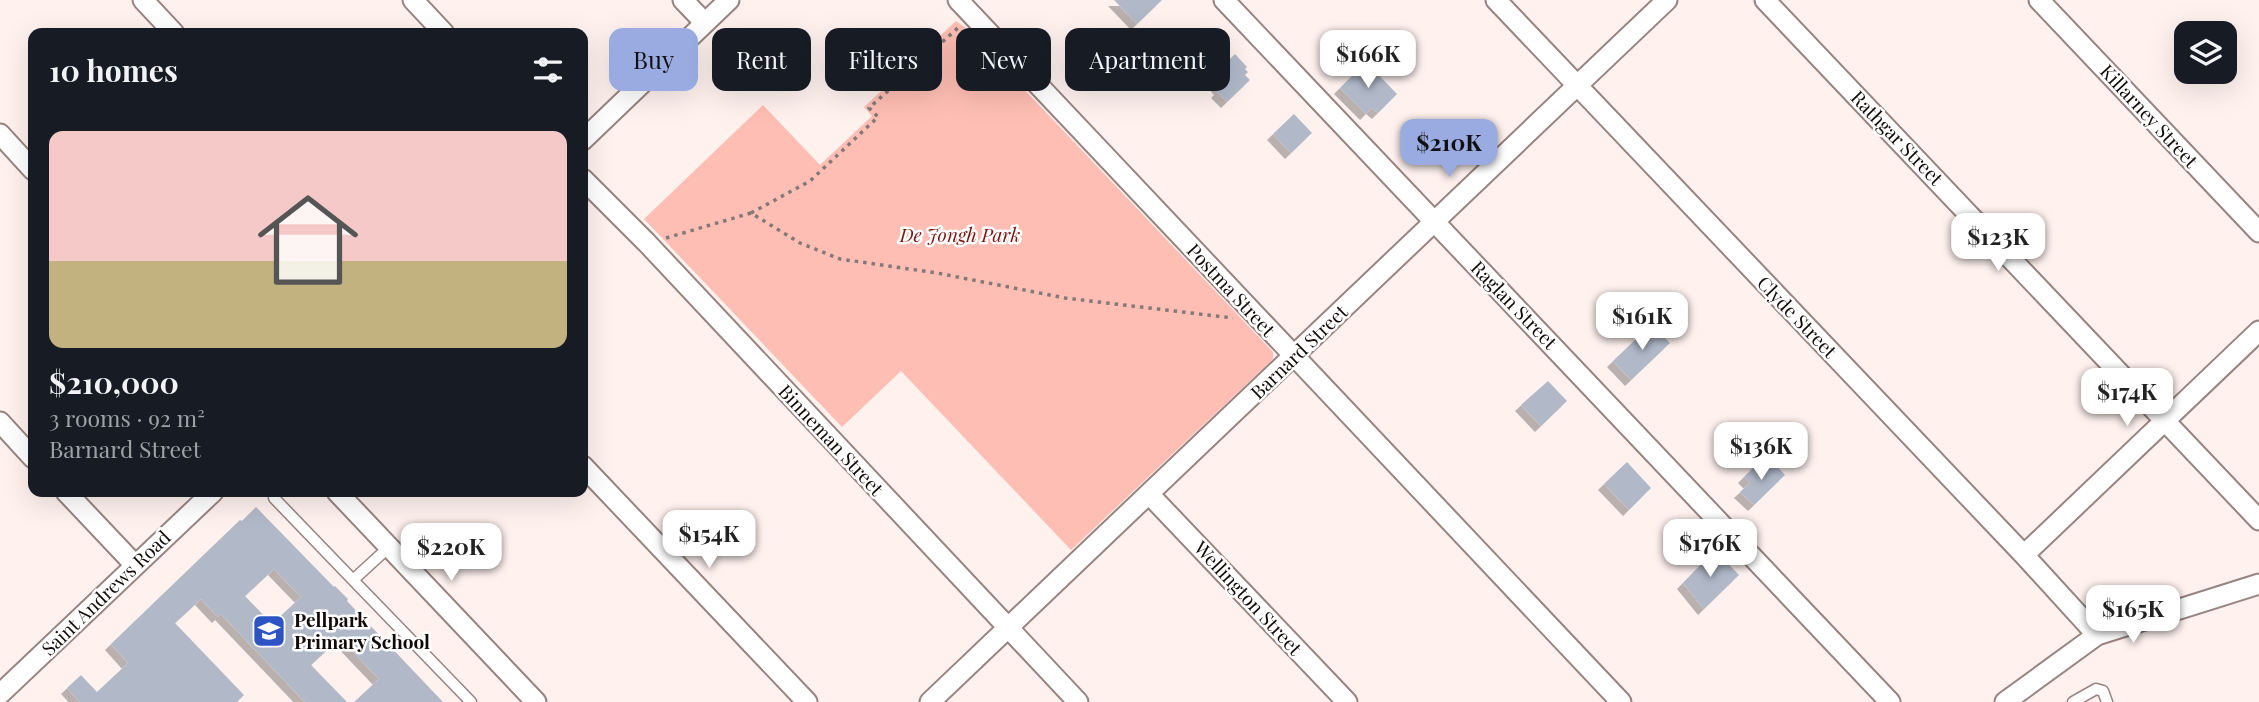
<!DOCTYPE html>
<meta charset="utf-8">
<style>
body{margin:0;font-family:"Playfair Display",serif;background:#242831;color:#f1f3f6;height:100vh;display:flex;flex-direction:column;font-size:26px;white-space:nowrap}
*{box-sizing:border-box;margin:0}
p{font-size:23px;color:#9ea1a6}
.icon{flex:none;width:38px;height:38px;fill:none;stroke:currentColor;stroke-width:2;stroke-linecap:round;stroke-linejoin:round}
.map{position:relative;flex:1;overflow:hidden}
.sheet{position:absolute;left:28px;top:28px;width:560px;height:469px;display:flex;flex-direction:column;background:#171b24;border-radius:14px;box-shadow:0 7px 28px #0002}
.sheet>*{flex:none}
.guide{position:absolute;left:609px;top:28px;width:665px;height:63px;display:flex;gap:14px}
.fabs{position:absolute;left:2174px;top:21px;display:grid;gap:14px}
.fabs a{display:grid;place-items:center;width:63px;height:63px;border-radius:14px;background:#171b24;box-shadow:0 7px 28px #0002;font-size:35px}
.price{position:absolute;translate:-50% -60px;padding:0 16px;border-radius:14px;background:#fff;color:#222;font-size:23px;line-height:46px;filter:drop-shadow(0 2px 4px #0008)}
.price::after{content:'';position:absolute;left:50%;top:42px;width:21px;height:16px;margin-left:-10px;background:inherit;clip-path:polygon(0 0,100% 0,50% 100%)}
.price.on{background:#99abe0;color:#111}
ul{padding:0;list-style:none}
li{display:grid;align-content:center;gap:14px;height:371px;padding:0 21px}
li+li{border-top:2px solid #363941}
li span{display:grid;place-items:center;height:217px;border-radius:14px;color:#555}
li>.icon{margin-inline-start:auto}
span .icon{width:126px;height:126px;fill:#fffc;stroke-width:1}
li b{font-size:30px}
h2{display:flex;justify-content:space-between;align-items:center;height:84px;padding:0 21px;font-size:30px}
.tag{padding:0 24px;border-radius:14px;background:#171b24;box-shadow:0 7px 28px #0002;font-size:24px;line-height:63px}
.tag.on{background:#99abe0;color:#111}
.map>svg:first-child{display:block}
</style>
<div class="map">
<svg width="2259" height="702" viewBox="0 0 2259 702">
<defs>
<filter id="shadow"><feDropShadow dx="-6" dy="6" stdDeviation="0" flood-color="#0004"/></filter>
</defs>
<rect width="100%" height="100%" fill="#fef1ee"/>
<path fill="#ffbeb3" d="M956,21l11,8 306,323v7l-202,191 -170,-179 -59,56 -198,-208 119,-114 57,60 52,-49 -8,-9z"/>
<path fill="#b1b9c9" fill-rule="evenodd" filter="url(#shadow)" d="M1114,0h48l-25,24z
M1235,54l12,13 -2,2 3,3 -3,3 5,5 -23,22 -10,-10 3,-3 -10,-11z
M1366,62l31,32 -19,19 -6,-5 -6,6 -26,-26z
M1294,114l18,19 -21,20 -18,-19z
M1652,324l18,19 -39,37 -18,-19z
M1548,381l19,20 -26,25 -20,-21z
M1772,461l13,14 -31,30 -14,-13 10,-9 -6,-6 10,-10 5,6z
M1627,462l24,26 -22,22 -25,-26z
M256,507l78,80 1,-1 13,13 -1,2 96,101h-89l25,-23 -39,-41 -29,27 36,37h-42l-84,-88 -3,3 -17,-18 -26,24 69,72 -7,7h-157l-13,-14 14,-13 16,17 31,-29 -17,-19 129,-124 2,1zM274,569l27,28 -29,27 -27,-28z
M1715,550l24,25 -35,34 -21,-26z"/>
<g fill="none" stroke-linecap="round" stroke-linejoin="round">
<defs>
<path id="service" d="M274,498l79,82
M389,547l-36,33 118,122
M2073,702l23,-13 7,2 4,11"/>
<path id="minor" d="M143,0l31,33
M413,0l31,33
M683,0l22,23
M958,0l663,702
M1224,0l666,702
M1496,0l528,555 73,80
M1765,0l494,520
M2039,0l220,232
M0,134l33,36
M583,140l146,-140
M583,179l64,64 431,459
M0,422l33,36
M583,466l224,236
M66,492l69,73
M337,492l199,210
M1149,494l198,208
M2024,555l235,-224
M0,694l213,-202
M930,702l737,-702
M2005,702l92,-67 162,-51"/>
</defs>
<use href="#service" stroke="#988481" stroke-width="13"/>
<use href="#minor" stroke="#988481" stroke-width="23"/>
<path stroke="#837977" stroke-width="3.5" stroke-dasharray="3.5 5" stroke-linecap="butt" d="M751,213l59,-32 68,-64 -9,-9 91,-82
M666,238l85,-25 49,30 40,16 97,14 128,25 168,20"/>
<use href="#service" stroke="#fff" stroke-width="10"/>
<use href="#minor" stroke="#fff" stroke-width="19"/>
</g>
<defs>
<symbol id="school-square" viewBox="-11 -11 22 22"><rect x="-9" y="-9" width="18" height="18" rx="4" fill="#2e54c4" stroke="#fff"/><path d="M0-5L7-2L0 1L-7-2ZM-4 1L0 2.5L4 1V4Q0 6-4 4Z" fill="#fff"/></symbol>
</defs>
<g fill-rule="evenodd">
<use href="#school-square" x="250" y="612" width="38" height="38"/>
</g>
<g text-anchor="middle" stroke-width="5" stroke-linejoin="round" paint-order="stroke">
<g font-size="19" fill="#110a09" stroke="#fff">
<text transform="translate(2149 116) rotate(47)" y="7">Killarney Street</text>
<text transform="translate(1897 138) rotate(46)" y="7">Rathgar Street</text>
<text transform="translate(1231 290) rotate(47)" y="7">Postma Street</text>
<text transform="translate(1514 305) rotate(46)" y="7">Raglan Street</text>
<text transform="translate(1797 317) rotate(46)" y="7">Clyde Street</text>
<text transform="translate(1299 352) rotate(-44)" y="7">Barnard Street</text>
<text transform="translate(831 440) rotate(47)" y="7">Binneman Street</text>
<text transform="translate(106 593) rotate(-44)" y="7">Saint Andrews Road</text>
<text transform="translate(1248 598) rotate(47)" y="7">Wellington Street</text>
</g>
<g font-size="19" font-style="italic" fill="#7e140e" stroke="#fff">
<text x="960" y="242">De Jongh Park</text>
</g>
<g font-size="19" font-weight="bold" fill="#110a09" stroke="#fff" text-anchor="start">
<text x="294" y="627">Pellpark<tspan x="294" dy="22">Primary School</tspan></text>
</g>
</g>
</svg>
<div class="fabs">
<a><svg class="icon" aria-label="layers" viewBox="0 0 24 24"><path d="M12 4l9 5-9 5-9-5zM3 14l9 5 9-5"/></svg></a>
</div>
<b class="price" style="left:1368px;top:90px">$166K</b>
<b class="price on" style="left:1449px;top:179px">$210K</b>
<b class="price" style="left:1998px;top:273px">$123K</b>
<b class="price" style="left:1642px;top:352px">$161K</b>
<b class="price" style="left:2127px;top:428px">$174K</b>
<b class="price" style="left:1761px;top:482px">$136K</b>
<b class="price" style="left:709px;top:570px">$154K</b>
<b class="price" style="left:1710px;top:579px">$176K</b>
<b class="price" style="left:451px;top:583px">$220K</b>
<b class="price" style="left:2133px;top:645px">$165K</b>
<div class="guide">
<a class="tag on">Buy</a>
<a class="tag">Rent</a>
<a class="tag">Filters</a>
<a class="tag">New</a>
<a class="tag">Apartment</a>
</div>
<section class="sheet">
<h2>10 homes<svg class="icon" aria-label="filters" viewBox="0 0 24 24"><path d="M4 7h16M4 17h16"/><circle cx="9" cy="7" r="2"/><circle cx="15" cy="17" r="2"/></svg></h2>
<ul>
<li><span style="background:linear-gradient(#f6c9c9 60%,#c2b280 0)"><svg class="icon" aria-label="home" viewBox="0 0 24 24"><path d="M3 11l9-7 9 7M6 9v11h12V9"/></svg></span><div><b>$210,000</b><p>3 rooms · 92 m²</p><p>Barnard Street</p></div></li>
</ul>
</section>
</div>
